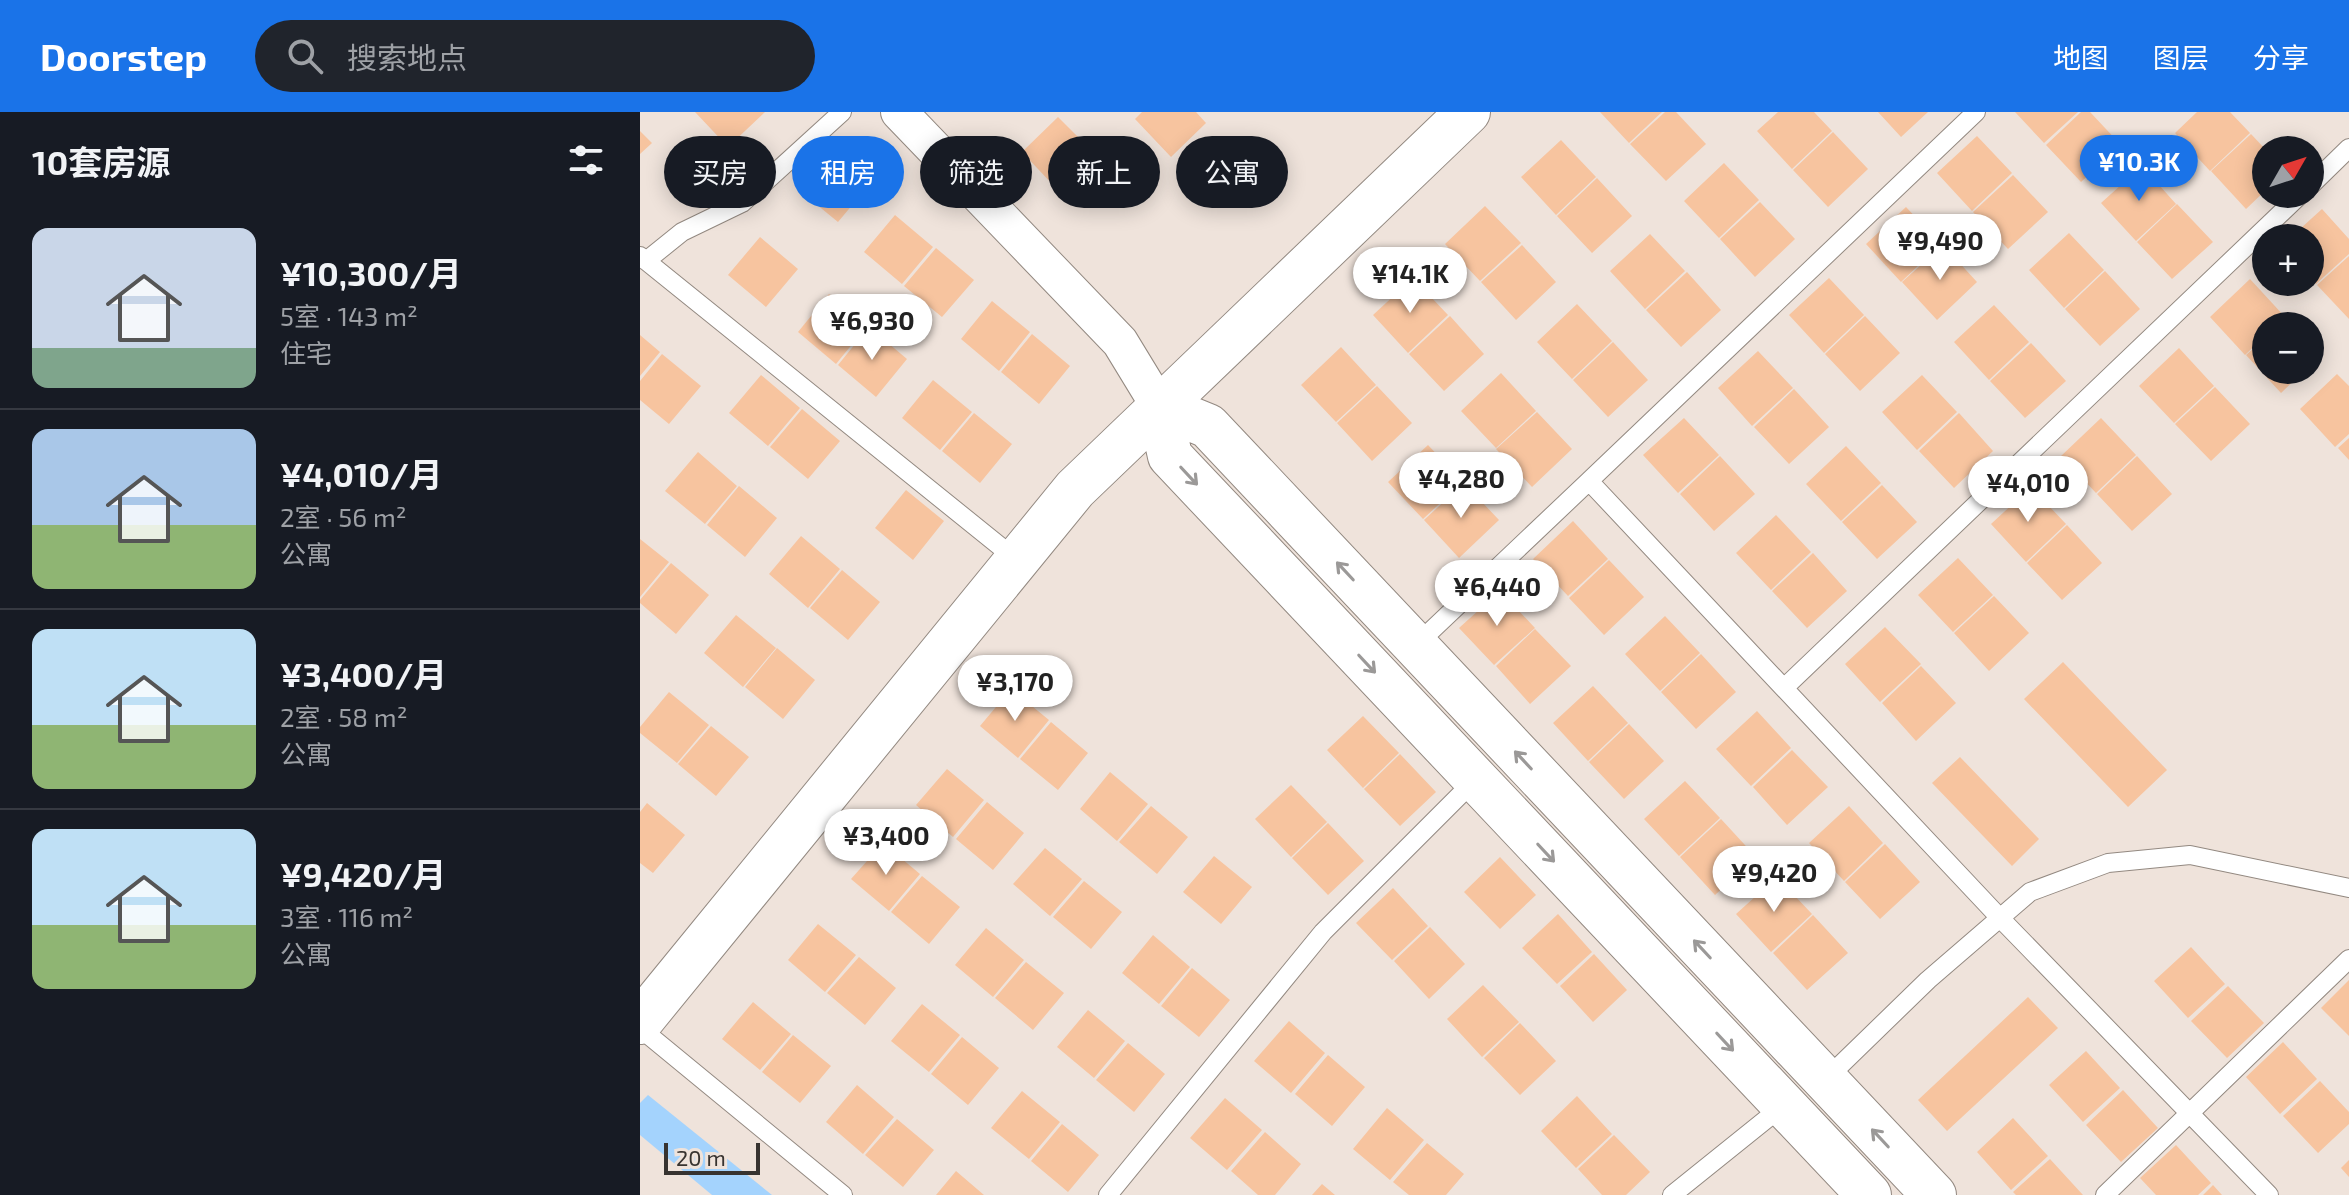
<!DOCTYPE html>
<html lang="zh">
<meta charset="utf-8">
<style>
body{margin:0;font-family:"Exo 2","Noto Sans SC",sans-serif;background:#20242c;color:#f1f3f6;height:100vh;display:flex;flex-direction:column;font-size:30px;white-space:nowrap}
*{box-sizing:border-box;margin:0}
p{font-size:26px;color:#9ea1a6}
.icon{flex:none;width:44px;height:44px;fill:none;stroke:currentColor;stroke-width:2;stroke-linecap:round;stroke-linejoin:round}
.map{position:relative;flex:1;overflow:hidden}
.drawer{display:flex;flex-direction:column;background:#171b24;width:640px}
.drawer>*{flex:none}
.banner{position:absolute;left:24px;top:24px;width:760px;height:72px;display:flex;gap:16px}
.needle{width:52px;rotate:51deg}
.controls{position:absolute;left:1612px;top:24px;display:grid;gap:16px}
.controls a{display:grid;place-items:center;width:72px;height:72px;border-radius:50%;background:#171b24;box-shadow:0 4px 20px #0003;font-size:40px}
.scale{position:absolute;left:24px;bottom:20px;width:96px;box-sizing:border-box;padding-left:8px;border:4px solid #373330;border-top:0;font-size:22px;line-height:28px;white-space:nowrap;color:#373330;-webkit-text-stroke:6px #efe3db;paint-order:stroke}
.price{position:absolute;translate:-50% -68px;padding:0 18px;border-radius:28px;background:#fff;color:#222;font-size:26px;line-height:52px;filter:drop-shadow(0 2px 4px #0008)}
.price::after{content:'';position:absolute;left:50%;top:48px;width:24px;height:18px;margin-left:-12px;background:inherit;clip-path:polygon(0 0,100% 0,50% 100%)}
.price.current{background:#1a73e8;color:#fff}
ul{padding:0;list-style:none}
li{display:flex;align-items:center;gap:24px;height:200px;padding:0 32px}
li+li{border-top:2px solid #363941}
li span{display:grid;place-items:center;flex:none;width:224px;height:160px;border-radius:16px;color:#555}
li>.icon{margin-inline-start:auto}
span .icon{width:96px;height:96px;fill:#fffc;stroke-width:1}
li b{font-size:34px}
h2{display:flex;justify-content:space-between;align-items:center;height:96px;padding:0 32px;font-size:34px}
.chip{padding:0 28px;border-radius:36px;background:#171b24;box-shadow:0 4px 20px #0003;font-size:28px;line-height:72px}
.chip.current{background:#1a73e8;color:#fff}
header{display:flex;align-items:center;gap:48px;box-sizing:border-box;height:112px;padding:0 40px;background:#1a73e8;color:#fff}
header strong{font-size:38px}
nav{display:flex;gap:44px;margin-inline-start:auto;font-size:28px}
.search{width:560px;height:72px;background:#20242c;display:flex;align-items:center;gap:20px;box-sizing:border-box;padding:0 28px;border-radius:44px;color:#9ea1a6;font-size:30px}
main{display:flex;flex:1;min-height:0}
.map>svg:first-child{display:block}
</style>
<header>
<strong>Doorstep</strong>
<div class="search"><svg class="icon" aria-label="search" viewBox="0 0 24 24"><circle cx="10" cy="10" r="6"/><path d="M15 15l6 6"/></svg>搜索地点</div>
<nav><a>地图</a><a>图层</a><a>分享</a></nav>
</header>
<main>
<section class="drawer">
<h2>10套房源<svg class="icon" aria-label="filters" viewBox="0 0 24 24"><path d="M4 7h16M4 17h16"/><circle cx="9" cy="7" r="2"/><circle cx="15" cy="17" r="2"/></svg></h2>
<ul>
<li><span style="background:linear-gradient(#c9d6e8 75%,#7fa58c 0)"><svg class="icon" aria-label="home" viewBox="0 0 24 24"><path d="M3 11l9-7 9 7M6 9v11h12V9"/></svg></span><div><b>¥10,300/月</b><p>5室 · 143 m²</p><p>住宅</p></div></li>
<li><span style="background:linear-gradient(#a9c7e8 60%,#8fb573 0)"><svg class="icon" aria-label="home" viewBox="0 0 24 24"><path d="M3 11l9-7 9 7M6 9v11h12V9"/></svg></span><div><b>¥4,010/月</b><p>2室 · 56 m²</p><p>公寓</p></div></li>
<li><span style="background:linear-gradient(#bfe0f5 60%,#8fb573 0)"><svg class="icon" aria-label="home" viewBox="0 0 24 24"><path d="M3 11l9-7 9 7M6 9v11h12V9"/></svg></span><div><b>¥3,400/月</b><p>2室 · 58 m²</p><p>公寓</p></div></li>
<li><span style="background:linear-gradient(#bfe0f5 60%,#8fb573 0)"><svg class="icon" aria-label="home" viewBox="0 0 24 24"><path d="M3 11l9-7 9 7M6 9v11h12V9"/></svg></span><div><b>¥9,420/月</b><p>3室 · 116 m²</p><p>公寓</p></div></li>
</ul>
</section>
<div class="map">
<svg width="1709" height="1083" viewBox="0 0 1709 1083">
<rect width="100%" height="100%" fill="#efe3db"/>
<path fill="#a4d3fd" d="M8,983l124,100h-60l-72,-60v-32z"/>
<path fill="#f7c49f" d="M55,0h70l-37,35z
M502,0h54l10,11 -35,34 -36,-38z
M960,0h62l-33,31z
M1025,0h11l30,32 -40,37 -36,-37z
M1138,0h36l18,19 -40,38 -35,-38z
M1238,0h50l-27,25z
M1375,0h63l-34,31z
M1441,0h9l31,33 -40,37 -35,-37z
M1557,0h33l20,21 -40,38 -35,-38z
M418,5l33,33 -37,36 -32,-34z
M0,19l12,12 -12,11z
M1193,20l35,37 -40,38 -35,-37z
M1611,22l15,16v40l-20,19 -35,-38z
M1337,24l35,37 -40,38 -35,-38z
M921,28l35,37 -40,38 -35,-38z
M191,41l38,32 -31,37 -38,-31z
M1084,51l35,37 -40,38 -35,-37z
M1502,54l34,38 -40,37 -35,-38z
M1373,63l35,37 -40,37 -35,-37z
M957,66l35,38 -40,37 -35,-37z
M1120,90l35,37 -40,38 -35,-38z
M1537,92l36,38 -41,37 -35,-37z
M845,94l36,37 -41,38 -35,-37z
M1266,95l35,37 -40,38 -35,-38z
M1682,97l27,30v15l-33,30 -6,-7v-39h-20z
M255,103l38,32 -31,37 -38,-32z
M1429,121l35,37 -40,38 -35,-38z
M1010,122l35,37 -40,38 -35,-38z
M120,125l38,32 -32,38 -38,-32z
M882,133l34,37 -40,38 -35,-38z
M1303,133l34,37 -40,38 -35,-38z
M296,136l38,32 -32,37 -38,-31z
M1709,144v63l-32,-34z
M1465,159l35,38 -40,37 -35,-37z
M1047,160l34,38 -40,37 -35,-37z
M773,166l35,37 -40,38 -35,-38z
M1189,166l35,37 -40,38 -35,-38z
M1610,167l35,38 -10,9h-9v9l-21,20 -35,-38z
M189,182l38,32 -31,38 -38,-32z
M352,189l38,31 -31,39 -38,-32z
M937,192l35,37 -40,38 -35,-37z
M1354,193l35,37 -40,38 -35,-38z
M810,204l34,38 -40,37 -35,-37z
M1225,204l35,37 -40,38 -35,-37z
M1646,206l8,8h-17z
M229,215l38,32 -31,38 -38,-32z
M392,222l38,32 -31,38 -38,-32z
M0,223l20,17 -20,24z
M1626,225v33h39l-24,23 -35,-38z
M973,230l35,38 -40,37 -35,-37z
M1391,231l35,38 -41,37 -35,-37z
M1670,232l11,11 -11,10z
M701,235l35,38 -40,37 -35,-37z
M1539,236l35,38 -40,37 -35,-37z
M1118,239l35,37 -41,38 -34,-38z
M22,242l39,32 -32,38 -29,-24v-19z
M861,261l35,38 -40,37 -35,-37z
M1697,262l12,12v48l-14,13 -35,-38z
M121,263l39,33 -32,38 -39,-33z
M1282,263l35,37 -40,38 -35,-38z
M293,268l39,32 -32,38 -38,-32z
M737,274l35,37 -40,38 -35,-38z
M1575,275l35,37 -39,37 -36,-37z
M1154,277l35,38 -40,37 -35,-37z
M162,297l38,32 -32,38 -38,-32z
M897,300l35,37 -40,38 -36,-38z
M334,301l38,31 -32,39 -38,-32z
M1319,301l34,38 -39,37 -35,-37z
M1044,306l35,37 -41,38 -35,-38z
M1461,306l35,37 -40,38 -35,-37z
M1709,326v22l-11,-12z
M788,333l35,37 -40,37 -35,-37z
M1206,334l35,37 -40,38 -35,-37z
M58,340l39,34 -32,38 -40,-33z
M1080,344l35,38 -41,37 -34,-37z
M1497,344l35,38 -40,37 -35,-37z
M824,371l35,37 -40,38 -35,-38z
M1242,373l35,37 -40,37 -35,-37z
M99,374l38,32 -32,39 -38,-32z
M1391,375l35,37 -40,38 -35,-38z
M266,378l38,31 -31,39 -38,-32z
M1136,403l35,37 -40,38 -35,-37z
M933,409l35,38 -40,37 -35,-37z
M1427,413l35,38 -40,37 -35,-37z
M161,424l39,33 -32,39 -39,-34z
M0,427l29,23 -29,35z
M1173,441l34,38 -40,37 -35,-37z
M1318,446l35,37 -40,37 -35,-37z
M969,448l35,37 -40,38 -35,-37z
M31,451l38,32 -33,39 -36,-31v-3z
M202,458l38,32 -32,38 -38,-32z
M860,479l35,37 -41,37 -35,-37z
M1354,484l35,37 -40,38 -35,-38z
M96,503l40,33 -33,39 -39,-34z
M1025,504l35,37 -40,38 -35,-37z
M1245,515l36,37 -41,38 -35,-38z
M895,517l36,37 -41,38 -34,-38z
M137,536l38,32 -32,39 -38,-32z
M1061,542l35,38 -40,37 -35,-37z
M1423,550l104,108 -39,37 -104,-108z
M1281,554l35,37 -40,38 -34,-38z
M953,574l35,37 -40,38 -35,-38z
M371,577l38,31 -31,38 -38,-32z
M29,580l40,33 -32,38 -37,-30v-6z
M1117,599l34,37 -40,38 -35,-37z
M723,604l36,37 -36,35 -36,-38z
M411,610l37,31 -30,37 -38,-31z
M989,612l35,37 -40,38 -35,-37z
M71,614l38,31 -33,39 -38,-32z
M1152,638l36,37 -41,38 -34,-38z
M760,642l36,38 -36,34 -36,-37z
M1320,645l79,82 -27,27 -80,-83z
M307,657l37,31 -31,37 -37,-32z
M470,660l38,32 -31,37 -37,-32z
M1045,669l35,37 -41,38 -35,-37z
M651,673l36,37 -36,35 -36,-38z
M347,690l37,31 -31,37 -37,-31z
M7,691l38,32 -32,38 -13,-10v-51z
M511,694l37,31 -31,37 -38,-32z
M1209,694l34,37 -39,38 -35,-38z
M1081,707l35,38 -41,38 -35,-38z
M688,711l36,38 -36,34 -36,-37z
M243,731l37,31 -31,37 -38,-32z
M1245,732l35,38 -40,37 -35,-37z
M405,736l37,31 -32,37 -37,-32z
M574,744l38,31 -31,37 -38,-32z
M860,745l36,38 -36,34 -36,-37z
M282,764l38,31 -31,37 -38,-32z
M1137,765l35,37 -41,38 -35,-38z
M444,769l38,31 -31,37 -38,-32z
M753,776l35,38 -36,34 -36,-37z
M918,802l34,38 -35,32 -35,-36z
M1173,803l35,38 -41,37 -34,-37z
M178,812l38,31 -31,37 -37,-32z
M790,815l35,37 -36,35 -35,-38z
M346,816l38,32 -31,37 -38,-32z
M513,823l37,32 -31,37 -37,-31z
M1551,835l34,37 -37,34 -34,-37z
M954,842l33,36 -34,32 -33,-36z
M219,845l37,31 -31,37 -38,-32z
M386,850l38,31 -31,37 -38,-32z
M552,856l38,32 -31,37 -38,-31z
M1709,868v56l-28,-28z
M843,873l36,37 -37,35 -35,-38z
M1588,874l36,37 -37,35 -36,-37z
M1388,885l30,31 -111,103 -29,-31z
M113,890l38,32 -31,36 -38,-31z
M282,892l38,31 -31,37 -38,-31z
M448,898l37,31 -31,37 -37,-31z
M649,909l36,32 -34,40 -37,-32z
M880,911l36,38 -36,34 -36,-37z
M153,923l38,31 -31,37 -38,-31z
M322,925l37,31 -31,37 -37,-31z
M1643,930l34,37 -37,35 -34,-37z
M488,931l37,31 -31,38 -38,-32z
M1446,939l34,37 -37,34 -34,-37z
M688,943l37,32 -33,39 -37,-32z
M1680,969l29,31v12l-31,29 -35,-37z
M217,973l37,32 -31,37 -37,-32z
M1483,978l35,38 -37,34 -35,-37z
M382,979l38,31 -31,37 -38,-31z
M937,984l35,38 -36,34 -35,-37z
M585,986l37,32 -35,40 -37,-32z
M747,996l37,32 -34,40 -37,-31z
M1373,1006l35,38 -37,34 -34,-38z
M257,1007l37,31 -31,37 -38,-32z
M422,1012l37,31 -31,37 -37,-31z
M625,1020l36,32 -26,31h-17l-27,-24z
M974,1023l36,37 -24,23h-24l-24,-26z
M787,1031l37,31 -18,21h-37l-16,-13z
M1536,1033l35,38 -13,12h-42l-16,-17z
M1410,1047l33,36h-67l-3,-3z
M1709,1048v17l-8,-9z
M316,1059l28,24h-48z
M682,1072l13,11h-23z
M1573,1073l9,10h-19z"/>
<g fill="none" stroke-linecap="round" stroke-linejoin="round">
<defs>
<path id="lane" d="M1336,0l-387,369 411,437 269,277
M1670,74l39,-38
M0,144l377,304
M6,149l36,-29 60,-29 100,-91
M775,534l174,-165
M1144,576l517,-494
M0,916l203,167
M1185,968l103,-100 102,-88 78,-29 82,-8 159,33
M468,1083l215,-263 153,-153
M1032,1083l112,-90
M1465,1083l244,-236"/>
<path id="street" d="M259,0l221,230 39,64"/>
<path id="secondary" d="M519,294l49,20 726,769
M519,294l11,50 699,739
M0,910l435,-533 393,-377"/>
</defs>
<use href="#lane" stroke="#938981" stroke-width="20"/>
<use href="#street" stroke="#938981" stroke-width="38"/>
<use href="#secondary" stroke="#938981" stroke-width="46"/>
<use href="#lane" stroke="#fff" stroke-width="18"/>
<use href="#street" stroke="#fff" stroke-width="36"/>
<use href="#secondary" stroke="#fff" stroke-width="44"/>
</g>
<defs><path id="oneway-shaft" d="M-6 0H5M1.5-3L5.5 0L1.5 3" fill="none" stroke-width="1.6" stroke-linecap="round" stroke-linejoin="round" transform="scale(2)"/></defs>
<g stroke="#9b9998">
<use href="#oneway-shaft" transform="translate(549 364) rotate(47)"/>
<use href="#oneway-shaft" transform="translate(705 459) rotate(-133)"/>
<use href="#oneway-shaft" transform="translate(727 552) rotate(47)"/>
<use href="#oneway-shaft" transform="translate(883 648) rotate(-133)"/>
<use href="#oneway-shaft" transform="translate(906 741) rotate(47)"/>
<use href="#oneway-shaft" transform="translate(1062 837) rotate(-133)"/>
<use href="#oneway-shaft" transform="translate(1085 930) rotate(47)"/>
<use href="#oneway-shaft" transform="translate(1240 1026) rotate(-133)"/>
</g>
</svg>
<div class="controls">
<a><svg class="needle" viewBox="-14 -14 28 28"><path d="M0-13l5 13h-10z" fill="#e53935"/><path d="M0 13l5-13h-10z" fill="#9ea1a6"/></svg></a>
<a>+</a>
<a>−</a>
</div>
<div class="scale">20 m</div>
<b class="price current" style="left:1499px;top:91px">¥10.3K</b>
<b class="price" style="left:1300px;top:170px">¥9,490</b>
<b class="price" style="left:770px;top:203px">¥14.1K</b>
<b class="price" style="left:232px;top:250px">¥6,930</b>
<b class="price" style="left:821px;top:408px">¥4,280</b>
<b class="price" style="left:1388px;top:412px">¥4,010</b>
<b class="price" style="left:857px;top:516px">¥6,440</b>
<b class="price" style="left:375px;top:611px">¥3,170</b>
<b class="price" style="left:246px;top:765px">¥3,400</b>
<b class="price" style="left:1134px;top:802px">¥9,420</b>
<div class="banner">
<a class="chip">买房</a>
<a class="chip current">租房</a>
<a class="chip">筛选</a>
<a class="chip">新上</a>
<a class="chip">公寓</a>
</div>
</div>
</main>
